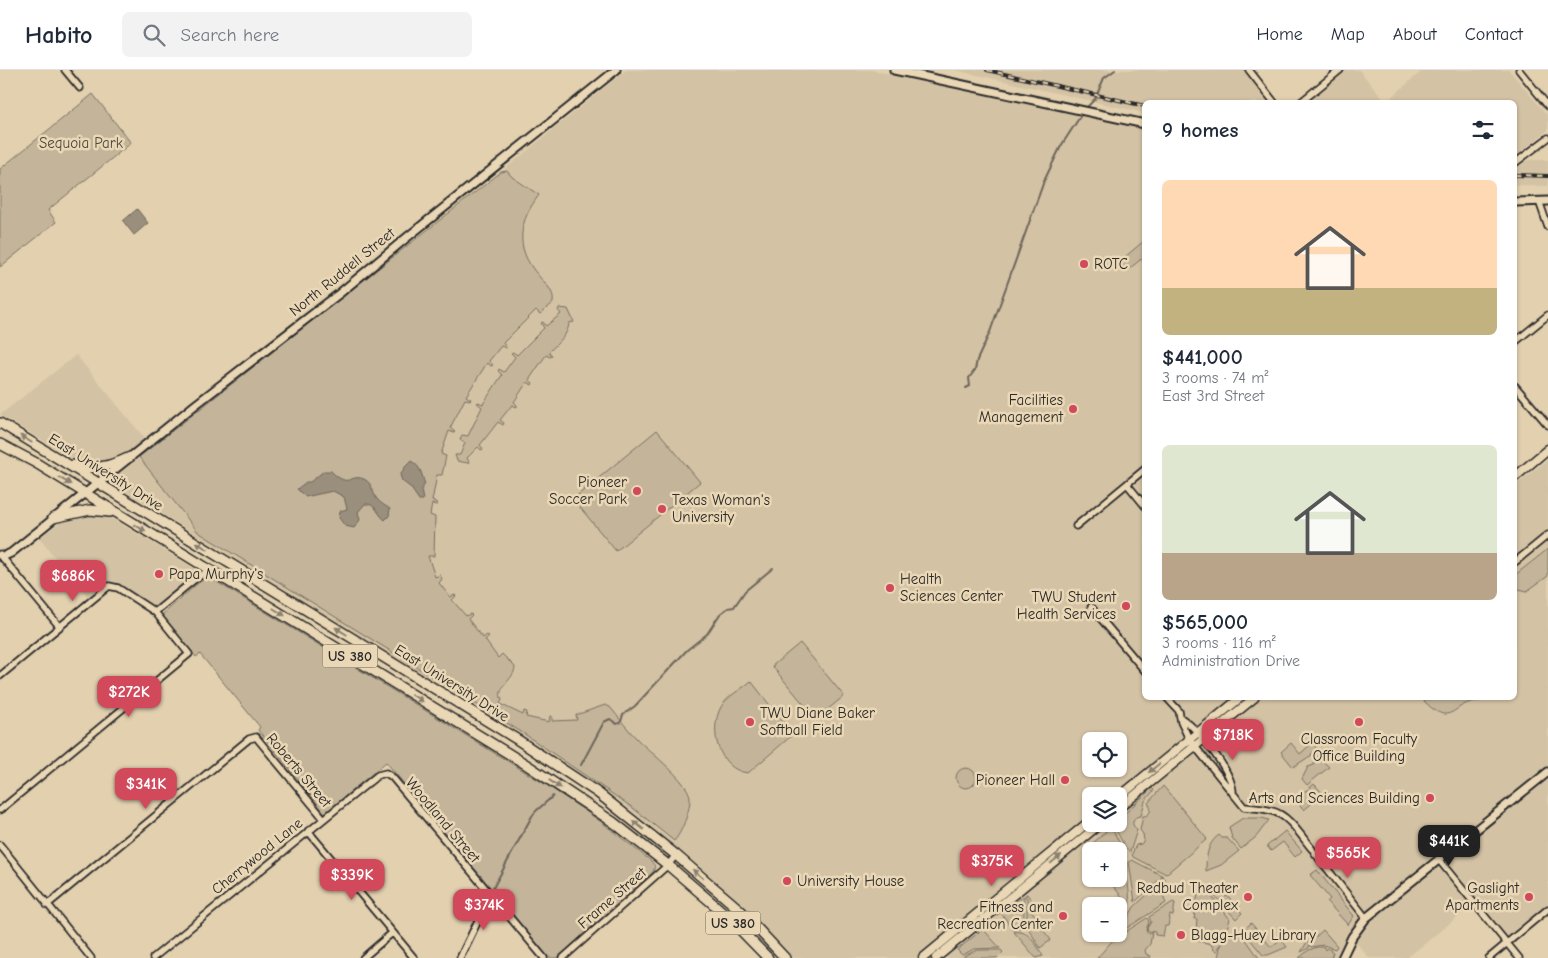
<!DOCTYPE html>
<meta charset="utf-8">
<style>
body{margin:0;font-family:"Comic Neue",sans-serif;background:#f2f2f3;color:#1f2937;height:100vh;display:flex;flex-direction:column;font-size:19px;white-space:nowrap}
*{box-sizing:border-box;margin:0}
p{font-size:16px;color:#747a83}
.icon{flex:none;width:28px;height:28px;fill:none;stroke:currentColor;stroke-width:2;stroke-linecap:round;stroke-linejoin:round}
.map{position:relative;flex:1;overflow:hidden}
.drawer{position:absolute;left:1142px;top:30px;width:375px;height:600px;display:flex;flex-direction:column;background:#fff;border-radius:8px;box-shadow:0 1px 4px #0004}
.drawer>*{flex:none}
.tools{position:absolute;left:1082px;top:662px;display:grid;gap:10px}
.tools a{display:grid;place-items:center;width:45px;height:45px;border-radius:8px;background:#fff;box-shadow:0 1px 4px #0004;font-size:25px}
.price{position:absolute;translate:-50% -42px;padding:0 11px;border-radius:10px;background:#d1495b;color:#fff;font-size:16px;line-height:32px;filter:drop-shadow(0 1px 2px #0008)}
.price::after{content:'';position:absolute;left:50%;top:30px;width:15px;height:11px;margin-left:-8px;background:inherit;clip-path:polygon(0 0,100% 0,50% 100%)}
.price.on{background:#222;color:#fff}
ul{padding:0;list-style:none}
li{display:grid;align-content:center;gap:10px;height:265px;padding:0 20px}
li span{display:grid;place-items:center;height:155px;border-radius:8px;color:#555}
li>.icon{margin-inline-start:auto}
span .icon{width:90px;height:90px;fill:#fffc;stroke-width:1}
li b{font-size:21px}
h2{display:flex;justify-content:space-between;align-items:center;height:60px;padding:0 20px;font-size:21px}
header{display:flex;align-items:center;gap:30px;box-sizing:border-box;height:70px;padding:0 25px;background:#fff;border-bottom:1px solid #e0e1e3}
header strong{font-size:24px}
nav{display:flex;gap:28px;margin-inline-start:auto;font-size:18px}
.search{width:350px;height:45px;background:#f2f2f3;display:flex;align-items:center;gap:12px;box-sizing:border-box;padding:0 18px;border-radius:8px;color:#747a83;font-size:19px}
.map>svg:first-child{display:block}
</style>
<header>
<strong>Habito</strong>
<div class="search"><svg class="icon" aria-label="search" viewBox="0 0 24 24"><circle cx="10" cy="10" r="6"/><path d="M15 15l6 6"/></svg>Search here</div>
<nav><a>Home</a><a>Map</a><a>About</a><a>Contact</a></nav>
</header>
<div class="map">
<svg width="1548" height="888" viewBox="0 0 1548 888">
<rect width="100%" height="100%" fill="#e2d0af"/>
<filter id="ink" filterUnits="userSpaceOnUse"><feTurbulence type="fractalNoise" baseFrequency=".02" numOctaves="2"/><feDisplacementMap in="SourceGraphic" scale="10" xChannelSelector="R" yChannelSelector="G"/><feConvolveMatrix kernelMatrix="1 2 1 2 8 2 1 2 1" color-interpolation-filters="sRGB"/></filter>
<g filter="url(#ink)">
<path fill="#d3c2a4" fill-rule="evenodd" d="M626,0h245l274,58v570h370v-212l33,-27v446l-40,34 -31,-38 -70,57h-38l-21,-25 -12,25h-543l-28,-30 -66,-62 -82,-67 -112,-74 -386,-238 -1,-8 2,-6 381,-301zM1091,671h28v28h-28zM1091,726h28v28h-28zM1091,781h28v28h-28zM1091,836h28v28h-28z
M955,0h302l-5,4 22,28h-129v11z
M1340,0h19l27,32 37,-32h86l39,46v14l-33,27v-55h-214z
M1528,90h20v26l-33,-1v-15z
M76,285l70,85 -27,19 -11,4 -21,1 -10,-3 -77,-46z
M81,443l22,1 5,2 84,51 3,4v3l-19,18 -20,15 -33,-20 -10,-5 -8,3 -16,13 -50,-60 20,-15z"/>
<path fill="#c4b59a" stroke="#787062" d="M93,24l38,49 -83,67 8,12 -56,45v-98z
M507,101l5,6 27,18c-20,26 -25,52 -2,79 7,9 18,16 16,29l-13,11 -4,-4 -33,33 3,4v1l-5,-2 -12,15 4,4 -2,1 -4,-3 -21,33 5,3 -1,1 -5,-1 -15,29 5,4 -1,1 -5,-2 -8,23 5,2 -4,19h-5l-5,26 5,2v2l-5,-1 -2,11 5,2 -1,39h-6l7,21 5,-2 2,4 -3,4 11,14 5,-2 1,1 -4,4 14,16 4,-2 2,1 -4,4 15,19 4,-3 2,1 -4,4 13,18 4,-4 13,13c0,12 -20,21 -13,33l-2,4 23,11 1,-4 3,1 -1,5 23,5 1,-6h2v5l25,-1 -1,-5 29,-10 5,2c9,11 18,23 28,33 12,12 50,41 52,57 1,11 -8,36 -16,44l-41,-33 -110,-75 -325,-201 -59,-75 362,-285z
M1145,170v16l-16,13h-6l-4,-5v-2z
M559,238l9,1 6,13 -5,1c-1,13 -12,20 -20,29l3,4 -2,1 -4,-2 -17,25 4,3 -1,2 -5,-3 -13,20 3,3v2l-5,-2 -12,15 4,3 -1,2 -5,-3 -18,23 3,4 -2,1 -3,-3 -11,11 2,4 -1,1 -11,-2 -2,-6h5l5,-12 -5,-3 2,-5 6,1 14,-29 -5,-4 1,-1 5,2 19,-29 -4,-4 1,-2 5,3 11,-15 -4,-4 2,-1 4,3 27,-27 -3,-5 2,-1 3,4 15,-12 -3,-4z
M657,360l43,52 -84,69 -43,-52z
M1548,479v27l-21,15 -12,-3v-13z
M206,508l6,1 336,207 52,35 51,40 4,5 -2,6 -96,86h-8l-163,-196 -61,51 -67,-83 2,-3 -60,-73 -4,3 -34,-42 35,-31z
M800,573l44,53 -28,23 -44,-53z
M751,611l39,50v6l-42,36c-29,-3 -40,-42 -27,-66 7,-12 20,-17 30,-26z
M1434,628h43l2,3c-27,0 -26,30 -56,-1z
M1291,673l9,11 12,-11 4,4v4l-5,3 1,1 -19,12 -12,-15z
M1315,687h3l11,10 -22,18 -5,-6 6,-12 6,-2z
M956 708a10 10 0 1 1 20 0a10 10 0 1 1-20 0Z
M1314,714l9,10 -19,16 -8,-10 -1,-4 12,-6z
M1163,716l44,53 -41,35 -33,-17 -1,-3 4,-9 5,-1 3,-3 -1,-7 -3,-4 3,-14c7,0 10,-7 5,-13z
M1152,718l2,2 -9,11 -4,15c-6,0 -9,4 -8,9l4,5 -7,22 -3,-2 -14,-25 6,-1v-5z
M1243,748h19l7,2 -13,17 -15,12 -9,-11 -3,-11z
M1111,757l13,24 -1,2 -30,-10z
M1285,761l17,20 -7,6 -12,-15 -12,9 -4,-5z
M1219,765l3,3h5l12,13 -18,14 -15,6c0,-13 1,-28 13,-36z
M1119,785l7,7 4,40 -1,3 -22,-26h12z
M1132,790l31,16 -28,26 -6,-40z
M1317,800l37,46 -6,9 -21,-23 3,-3 -20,-24z
M1165,808c3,9 -5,16 1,25l-47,30 15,-26z
M1217,816l9,11 2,-1 14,17 -6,6 -25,-27z
M1202,819l7,4 21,26 -3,9 4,5 -13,14 -1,4 -3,-1 -3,-6 -13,-3 1,-10 -3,-1 1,-11h-3l4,-26z
M1027,824l8,11 -5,4 6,8 -2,2 17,21 -11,8 -13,-22v-27l-2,-4z
M1024,826v27l-2,4 -8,4 -13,-18z
M1173,832l2,1 -2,13 -3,-1 -2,11h-3l-2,10 -8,-1v-3l-7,-1 -1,-3 4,-6 -2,-5z
M1147,848l2,4 -3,8 1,3h5l-2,11 -5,6 1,4 5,2 -1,2h-53l16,-18z
M1251,853l20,24 10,-8 6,8 -19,8h-5l-19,-23v-2z
M983,859l17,19 -26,1 -12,6 -5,-5z
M1323,860l14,16 -2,3 -12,-4 -12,2 -2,-2v3l-8,4 6,-10 2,1z
M1014,862c16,-2 21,11 29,24l-7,2z
M1234,862l8,2 17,24h-41l2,-11z
M1317,877h7l1,3 2,-2 6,4 -2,6h-32l10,-8z
M977,880h24l2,2 -6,6h-33v-2z"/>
<path fill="#9a8e7b" stroke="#6e665b" d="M137,139l11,14 -14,12 -11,-14z
M411,391c11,6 10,13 14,23l-4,6 2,10h-4l-9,-13 -8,-6 -2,-6 5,-8z
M324,401h7c19,19 18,2 33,8 9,4 8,14 13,20 4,5 9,7 13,10l-1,7 -4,4c-8,-6 -9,-17 -20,-16l-7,8 2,8 -6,8 -9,-2 -6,-8 1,-7 7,-2 -3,-12 -11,-6 -28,6 -8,-8 9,-7h4z"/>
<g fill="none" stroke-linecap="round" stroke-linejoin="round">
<path stroke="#6e665b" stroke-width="2" d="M1086,38l9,-9 9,-21 11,-8
M966,318l4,-2 -1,-8 6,-8 2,-10 13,-28 54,-151 17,-35 22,-34
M581,695l23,-43 6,-3 7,5c6,-2 4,-5 6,-9l12,-9 52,-56 20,-16 13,-20 8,-6 6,-1 11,-16 28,-23
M493,818l39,-72 4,-5 17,-15"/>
<defs>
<path id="minor" d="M65,0l15,18
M1249,0l25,32
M1519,0l29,36
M1301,32l39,-32
M1515,93l33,-25
M1539,131l9,26
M1515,272l33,-27
M1515,316l33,39
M1127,414l18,22
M1076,456l69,-57
M2,487l57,69
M1515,492l33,-27
M1091,537l54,64
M155,542l40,-33 15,-9
M0,606l109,-90 9,2 37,24 34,42 -189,156
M1167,628l12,13 2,11 8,17 55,68c9,1 19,1 28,4 17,4 29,25 40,38
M1181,648c17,11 53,55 52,76
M308,761l106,127
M0,775l91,113
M1314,782l52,66
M1439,790l80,98
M47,835l202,-166 7,-2 68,82
M153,888l225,-183 8,-2 6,4 152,181
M363,888l29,-25
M460,888l30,-62
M563,888l105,-93 8,-10
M1489,888l59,-49"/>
<path id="tertiary" d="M894,0l251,54
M1515,132l33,-1
M0,485l2,2 9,-4 184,-148 145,-112 65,-54 211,-169
M1342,888l10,-21 14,-19 182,-146"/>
<path id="secondary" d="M1515,407l33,-28
M1119,727l121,-99
M1119,738l135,-110
M923,888l168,-138
M936,888l164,-134"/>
<path id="primary" d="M0,353l375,229 143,88 80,53 78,62 65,56 44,47
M0,374l36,19 174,107 317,195 86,57 55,43 57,49 43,44
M73,395c20,6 39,1 57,-8
M53,448l37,-8 20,2"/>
</defs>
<use href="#minor" stroke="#2b2b2b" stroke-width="9"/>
<use href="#tertiary" stroke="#2b2b2b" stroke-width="11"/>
<use href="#secondary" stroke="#2b2b2b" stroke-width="11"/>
<use href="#primary" stroke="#2b2b2b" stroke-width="12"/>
<use href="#minor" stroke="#ead7b5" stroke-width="5.5"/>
<use href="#tertiary" stroke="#ead7b5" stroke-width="7"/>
<use href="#secondary" stroke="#ead7b5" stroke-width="8"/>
<use href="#primary" stroke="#ead7b5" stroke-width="9"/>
<defs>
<path id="rail" d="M987,0l158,36
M1515,105l33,1"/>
</defs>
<use href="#rail" stroke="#2b2b2b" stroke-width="4"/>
<use href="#rail" stroke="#ead7b5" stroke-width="2" stroke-dasharray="5.5" stroke-linecap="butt"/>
</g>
<defs><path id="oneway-solid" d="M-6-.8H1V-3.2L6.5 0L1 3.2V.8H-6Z" transform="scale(1.25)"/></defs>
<g fill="#8a8170">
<use href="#oneway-solid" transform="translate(26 369) rotate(-148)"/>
<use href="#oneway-solid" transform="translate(65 411) rotate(31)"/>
<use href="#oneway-solid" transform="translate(140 458) rotate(31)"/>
<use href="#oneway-solid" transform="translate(202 476) rotate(-149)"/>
<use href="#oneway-solid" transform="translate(279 542) rotate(32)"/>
<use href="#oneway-solid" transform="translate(341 561) rotate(-148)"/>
<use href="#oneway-solid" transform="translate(417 628) rotate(32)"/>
<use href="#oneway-solid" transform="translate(1154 698) rotate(140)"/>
<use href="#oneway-solid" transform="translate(555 714) rotate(33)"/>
<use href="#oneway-solid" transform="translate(638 755) rotate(-142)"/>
<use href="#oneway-solid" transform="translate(1056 789) rotate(-39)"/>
<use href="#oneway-solid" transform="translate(698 804) rotate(-139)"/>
</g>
</g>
<g fill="#d1495b" stroke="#ead7b5" stroke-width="2">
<circle cx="1084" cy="194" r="5"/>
<circle cx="1073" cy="339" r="5"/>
<circle cx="637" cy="421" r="5"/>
<circle cx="662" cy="439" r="5"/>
<circle cx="159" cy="504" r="5"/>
<circle cx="890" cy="518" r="5"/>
<circle cx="1126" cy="536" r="5"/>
<circle cx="750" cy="652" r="5"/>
<circle cx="1359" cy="652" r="5"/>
<circle cx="1065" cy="710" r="5"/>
<circle cx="1430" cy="728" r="5"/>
<circle cx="787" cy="811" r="5"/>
<circle cx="1248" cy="827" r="5"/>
<circle cx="1529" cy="827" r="5"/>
<circle cx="1063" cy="846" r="5"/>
<circle cx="1181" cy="865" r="5"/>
</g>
<g text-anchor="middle" stroke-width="5" stroke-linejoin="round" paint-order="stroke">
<g fill="#ead7b5" stroke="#645f54" stroke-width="1">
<rect x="322.5" y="574.5" width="55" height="23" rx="4"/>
<rect x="705.5" y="841.5" width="55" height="23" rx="4"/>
</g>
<g font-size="14" font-weight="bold" fill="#2b2b2b">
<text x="350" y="591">US 380</text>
<text x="733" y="858">US 380</text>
</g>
<g font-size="15" fill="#4a4741" stroke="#ead7b5">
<text x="81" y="78">Sequoia Park</text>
</g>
<g font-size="15" fill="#2b2b2b" stroke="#ead7b5" text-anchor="end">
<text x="1094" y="199" text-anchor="start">ROTC</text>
<text x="1063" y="335">Facilities<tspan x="1063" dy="17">Management</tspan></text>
<text x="627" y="417">Pioneer<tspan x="627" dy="17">Soccer Park</tspan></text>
<text x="672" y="435" text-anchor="start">Texas Woman's<tspan x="672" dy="17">University</tspan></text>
<text x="169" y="509" text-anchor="start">Papa Murphy's</text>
<text x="900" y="514" text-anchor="start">Health<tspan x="900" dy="17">Sciences Center</tspan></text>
<text x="1116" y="532">TWU Student<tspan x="1116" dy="17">Health Services</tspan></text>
<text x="760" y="648" text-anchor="start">TWU Diane Baker<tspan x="760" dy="17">Softball Field</tspan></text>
<text x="1359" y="674" text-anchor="middle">Classroom Faculty<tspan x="1359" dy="17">Office Building</tspan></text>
<text x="1055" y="715">Pioneer Hall</text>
<text x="1420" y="733">Arts and Sciences Building</text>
<text x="797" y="816" text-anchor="start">University House</text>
<text x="1238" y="823">Redbud Theater<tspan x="1238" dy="17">Complex</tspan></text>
<text x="1519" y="823">Gaslight<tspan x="1519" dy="17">Apartments</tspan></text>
<text x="1053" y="842">Fitness and<tspan x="1053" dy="17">Recreation Center</tspan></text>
<text x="1191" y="870" text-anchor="start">Blagg-Huey Library</text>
</g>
<g font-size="15" fill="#2b2b2b" stroke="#ead7b5">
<text transform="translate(342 202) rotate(-39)" y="5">North Ruddell Street</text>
<text transform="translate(106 402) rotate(32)" y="5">East University Drive</text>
<text transform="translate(452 613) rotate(32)" y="5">East University Drive</text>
<text transform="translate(299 700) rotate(50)" y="5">Roberts Street</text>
<text transform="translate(443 750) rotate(50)" y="5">Woodland Street</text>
<text transform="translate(257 786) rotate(-39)" y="5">Cherrywood Lane</text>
<text transform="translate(612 828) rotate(-41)" y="5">Frame Street</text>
</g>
</g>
</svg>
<div class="tools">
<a><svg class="icon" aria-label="locate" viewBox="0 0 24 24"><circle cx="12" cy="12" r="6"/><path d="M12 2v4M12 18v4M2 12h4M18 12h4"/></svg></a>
<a><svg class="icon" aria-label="layers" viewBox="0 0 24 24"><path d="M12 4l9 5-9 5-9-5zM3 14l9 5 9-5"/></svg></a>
<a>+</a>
<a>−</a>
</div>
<b class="price" style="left:73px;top:532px">$686K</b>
<b class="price" style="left:129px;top:648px">$272K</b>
<b class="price" style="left:1233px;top:691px">$718K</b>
<b class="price" style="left:146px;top:740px">$341K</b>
<b class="price on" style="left:1449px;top:797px">$441K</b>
<b class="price" style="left:1348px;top:809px">$565K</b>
<b class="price" style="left:992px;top:817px">$375K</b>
<b class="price" style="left:352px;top:831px">$339K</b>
<b class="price" style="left:484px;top:861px">$374K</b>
<section class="drawer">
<h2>9 homes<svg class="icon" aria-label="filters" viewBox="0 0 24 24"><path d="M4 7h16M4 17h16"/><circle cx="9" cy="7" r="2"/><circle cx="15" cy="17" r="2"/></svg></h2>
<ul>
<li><span style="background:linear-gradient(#ffd9b3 70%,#c2b280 0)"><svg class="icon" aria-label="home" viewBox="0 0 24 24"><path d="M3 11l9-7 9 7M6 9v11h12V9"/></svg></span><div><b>$441,000</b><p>3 rooms · 74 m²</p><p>East 3rd Street</p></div></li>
<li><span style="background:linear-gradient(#dfe7d0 70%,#b9a48a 0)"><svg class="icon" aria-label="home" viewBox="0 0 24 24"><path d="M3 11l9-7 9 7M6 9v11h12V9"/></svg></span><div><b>$565,000</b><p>3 rooms · 116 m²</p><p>Administration Drive</p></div></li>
</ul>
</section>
</div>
